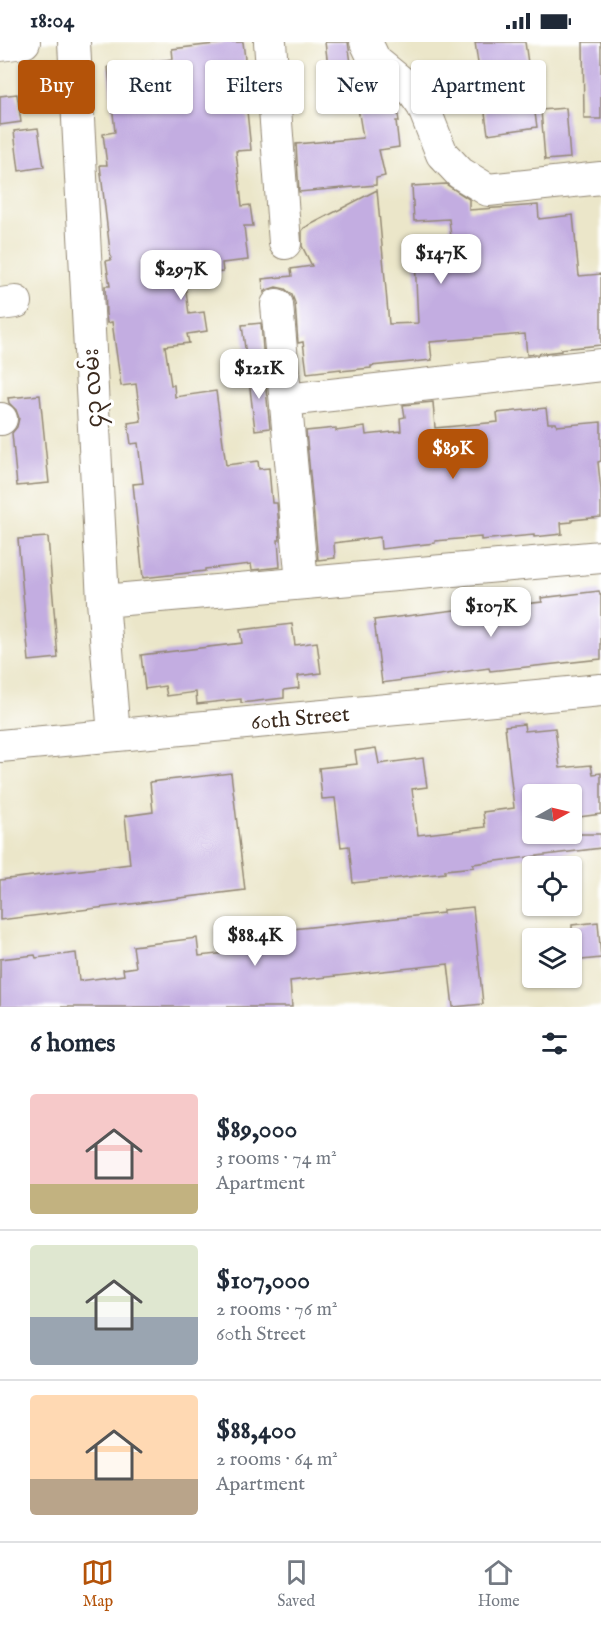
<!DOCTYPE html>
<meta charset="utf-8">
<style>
body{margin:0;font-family:"IM FELL English","Noto Sans Myanmar",serif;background:#f6f6f7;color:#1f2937;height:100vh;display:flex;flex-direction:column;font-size:22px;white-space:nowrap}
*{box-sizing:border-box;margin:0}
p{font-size:20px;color:#747a83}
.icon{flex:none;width:33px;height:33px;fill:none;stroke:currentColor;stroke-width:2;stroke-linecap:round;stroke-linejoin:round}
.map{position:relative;height:965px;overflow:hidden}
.sheet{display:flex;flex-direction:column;background:#fff;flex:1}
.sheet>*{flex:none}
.top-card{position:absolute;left:18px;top:18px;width:566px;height:54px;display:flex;gap:12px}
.needle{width:39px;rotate:82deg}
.fabs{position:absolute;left:522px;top:742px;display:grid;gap:12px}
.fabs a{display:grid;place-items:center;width:60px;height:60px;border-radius:6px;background:#fff;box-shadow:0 2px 4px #0004;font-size:30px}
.price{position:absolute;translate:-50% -51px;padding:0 14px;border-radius:12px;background:#fff;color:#222;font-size:20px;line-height:39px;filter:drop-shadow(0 2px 3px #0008)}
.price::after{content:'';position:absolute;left:50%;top:36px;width:18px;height:14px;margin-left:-9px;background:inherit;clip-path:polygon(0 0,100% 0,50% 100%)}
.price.selected{background:#b45309;color:#fff}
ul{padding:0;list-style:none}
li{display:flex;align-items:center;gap:18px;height:150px;padding:0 30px}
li+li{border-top:2px solid #e0e1e3}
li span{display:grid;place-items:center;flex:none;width:168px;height:120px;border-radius:6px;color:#555}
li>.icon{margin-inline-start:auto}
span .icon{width:72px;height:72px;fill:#fffc;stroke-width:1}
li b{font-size:26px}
h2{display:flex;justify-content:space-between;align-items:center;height:72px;padding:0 30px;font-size:26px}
.pill{padding:0 21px;border-radius:6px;background:#fff;box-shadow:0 2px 4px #0004;font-size:21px;line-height:54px}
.pill.selected{background:#b45309;color:#fff}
.status{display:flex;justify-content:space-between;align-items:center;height:42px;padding:0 30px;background:#fff;direction:ltr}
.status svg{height:16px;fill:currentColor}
.tabs{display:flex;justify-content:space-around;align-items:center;height:84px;border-top:2px solid #e0e1e3;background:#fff;font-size:16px;color:#747a83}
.tabs a{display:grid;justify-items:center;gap:3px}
.tabs .selected{color:#b45309}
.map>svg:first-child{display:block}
</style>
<div class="status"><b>18:04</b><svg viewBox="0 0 49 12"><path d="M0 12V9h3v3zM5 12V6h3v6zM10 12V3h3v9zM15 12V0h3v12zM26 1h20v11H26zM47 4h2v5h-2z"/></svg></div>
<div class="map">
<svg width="601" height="965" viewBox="0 0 601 965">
<rect width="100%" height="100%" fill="#fff"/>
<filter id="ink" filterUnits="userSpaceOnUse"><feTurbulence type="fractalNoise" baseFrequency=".0167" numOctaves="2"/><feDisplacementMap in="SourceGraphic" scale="12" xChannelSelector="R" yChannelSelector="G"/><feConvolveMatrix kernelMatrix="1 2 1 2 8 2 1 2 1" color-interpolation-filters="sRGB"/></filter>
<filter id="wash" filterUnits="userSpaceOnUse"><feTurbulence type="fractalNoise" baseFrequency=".008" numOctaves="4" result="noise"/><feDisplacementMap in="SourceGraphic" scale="24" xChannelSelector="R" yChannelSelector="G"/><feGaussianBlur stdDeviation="1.35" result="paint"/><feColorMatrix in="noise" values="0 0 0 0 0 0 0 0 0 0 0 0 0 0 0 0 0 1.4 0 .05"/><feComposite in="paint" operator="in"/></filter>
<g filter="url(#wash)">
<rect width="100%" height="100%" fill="#ebe6c9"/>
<g id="blocks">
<path fill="#c3ade1" d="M232,0h11l7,59h-4l5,49 -15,1 6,55 8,-1 3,21h-9l4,34 -26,3 1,9 -39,3 5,39 15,-2 3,19 -20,3 2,9 -24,3 6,39h3l1,12 41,-6 10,74 32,-4 1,8 10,-1 3,35h5l3,37h-2l2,27 -28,3 -1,-6 -46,5v2l-62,7 -10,-94 10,-1 -5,-40 -7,1 -3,-21 13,-2 -5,-37 -15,2 -9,-64 -5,1 -1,-9 -1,-28h5l-4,-25 5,-1 -11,-95h7l-4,-31 12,-2 -7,-65 65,-8 -1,-10z
M325,0h23l3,21 -23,3z
M475,0h50l12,85 -49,7z
M583,0h18v77h-17z
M17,52l4,28 -21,3v-29z
M396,60l3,19h-3l3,26 -20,3 6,26 -9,2v7l-77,7 -3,-48 67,-6 -5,-30z
M566,66l4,50 -25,2 -4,-50z
M38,86l6,39 -25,4 -5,-40z
M446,142l23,15v11l69,-5 1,14 34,-4 6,61 22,-2v71l-40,4v2l-34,4 -2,-21 -95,8 2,18 -61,6v2l-30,3v-2l-34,4 -4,-31 -5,1 -3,-40 -3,-8 -7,-6 -9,-2 -9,3 -3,3 -2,-14 30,-3 -1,-7 21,-3 -10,-20v-15l2,-3 73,-38 12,134 29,-1 -3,-64 38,-4 -4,-36 -35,2 -2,-35z
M261,281l3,39 -17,2 -5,-39z
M264,328l6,58 -15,2 -7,-58z
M40,353l9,88 -32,3 -5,-53 5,-6 2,-9 -3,-8 -7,-7 -1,-5z
M433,360l2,26 63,-6 -1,-9 49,-5 2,15h8l1,3 44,-4v39l-3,1 3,28v27l-29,3v2l-11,1 1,11 -28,3v-2l-53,5v-3l-46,4v2l-54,6 -1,-12 -46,6 1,15 -17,2 -12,-129 30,-3v3l29,-4 1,8 35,-4 -1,-13 5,-1 -2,-12z
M48,495l10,121 -29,3 -11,-122z
M599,549l1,3h1v65l-111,12 -1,-3 -107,15 -8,-63 105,-13v2l63,-7 -1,-4z
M292,582l3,21 22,-3 4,31 -23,3 1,12 -15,2v8l-43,5v-4l-44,5 -1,-12 -29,4 -2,-10 -20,3 -4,-34 101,-12 -2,-13z
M524,682l1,7 30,-3 5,40 31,-3 2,9 8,-1v41l-29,4v-23h-40v39h69v14l-128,16 1,3 -29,3v3l-92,10 -4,-37 -8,1 -6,-49 -13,1 -3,-31 38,-4 -2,-13 21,-3 3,16 44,-6 4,29 -15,2 6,46 67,-8 -2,-15 31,-4 -9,-82z
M231,731l14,117 -245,30v-40l130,-16 -5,-48 28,-4 -3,-30z
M473,865l10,97 -30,3 -5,-43 -158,17 2,26h-292v-48l35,-4 1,3 40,-5 3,28 45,-6 -1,-6 13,-2 -3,-21 64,-8 2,18 67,-7 -2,-17 179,-19v-3z
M598,880l3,36 -29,3v-36z"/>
</g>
</g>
<g filter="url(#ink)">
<use href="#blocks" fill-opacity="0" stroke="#938874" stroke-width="1.5"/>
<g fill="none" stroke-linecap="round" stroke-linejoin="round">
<defs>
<path id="minor" d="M74,0l29,559 11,134
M270,0l15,201
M366,0l9,19 38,31 10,14 19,48 18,19 28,17 113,-12
M0,3l24,-3
M0,262l16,-2
M277,263l25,278
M286,358l315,-35
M0,377h1
M103,559l498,-44
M0,704l601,-56"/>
</defs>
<use href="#minor" stroke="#938874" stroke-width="34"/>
<use href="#minor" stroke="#fff" stroke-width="32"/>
</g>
</g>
<g text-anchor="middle" stroke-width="6" stroke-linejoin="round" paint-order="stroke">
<g font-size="22" fill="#3b2a1e" stroke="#fff">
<text transform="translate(92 346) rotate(-93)" y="8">၄၃ လမ်း</text>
<text transform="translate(300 675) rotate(-5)" y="8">60th Street</text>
</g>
</g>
</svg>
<div class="fabs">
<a><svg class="needle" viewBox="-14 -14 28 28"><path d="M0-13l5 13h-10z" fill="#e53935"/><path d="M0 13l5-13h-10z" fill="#747a83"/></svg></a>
<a><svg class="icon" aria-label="locate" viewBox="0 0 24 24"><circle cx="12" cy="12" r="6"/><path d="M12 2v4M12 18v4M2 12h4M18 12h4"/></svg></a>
<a><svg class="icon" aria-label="layers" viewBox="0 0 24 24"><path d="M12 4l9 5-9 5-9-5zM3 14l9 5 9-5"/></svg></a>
</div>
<b class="price" style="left:441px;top:243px">$147K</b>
<b class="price" style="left:181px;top:259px">$297K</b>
<b class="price" style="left:259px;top:358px">$121K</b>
<b class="price selected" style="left:453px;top:438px">$89K</b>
<b class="price" style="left:491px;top:596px">$107K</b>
<b class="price" style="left:255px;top:925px">$88.4K</b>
<div class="top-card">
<a class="pill selected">Buy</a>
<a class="pill">Rent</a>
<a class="pill">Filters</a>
<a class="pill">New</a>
<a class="pill">Apartment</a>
</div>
</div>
<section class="sheet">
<h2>6 homes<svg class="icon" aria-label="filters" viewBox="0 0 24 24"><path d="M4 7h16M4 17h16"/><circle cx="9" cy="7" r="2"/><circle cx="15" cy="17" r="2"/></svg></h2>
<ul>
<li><span style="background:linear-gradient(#f6c9c9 75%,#c2b280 0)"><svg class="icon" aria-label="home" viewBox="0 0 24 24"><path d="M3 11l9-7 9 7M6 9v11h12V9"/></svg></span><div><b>$89,000</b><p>3 rooms · 74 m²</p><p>Apartment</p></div></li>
<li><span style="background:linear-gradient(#dfe7d0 60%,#9aa5b1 0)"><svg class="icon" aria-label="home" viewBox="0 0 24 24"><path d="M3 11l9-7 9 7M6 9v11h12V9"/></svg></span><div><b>$107,000</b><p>2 rooms · 76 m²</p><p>60th Street</p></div></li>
<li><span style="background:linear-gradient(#ffd9b3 70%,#b9a48a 0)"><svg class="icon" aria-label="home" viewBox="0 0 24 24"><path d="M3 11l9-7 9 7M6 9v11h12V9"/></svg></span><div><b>$88,400</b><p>2 rooms · 64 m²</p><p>Apartment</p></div></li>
</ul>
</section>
<nav class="tabs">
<a class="selected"><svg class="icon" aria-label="map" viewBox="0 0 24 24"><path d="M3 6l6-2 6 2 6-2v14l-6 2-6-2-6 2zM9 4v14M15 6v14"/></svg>Map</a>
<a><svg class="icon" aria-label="saved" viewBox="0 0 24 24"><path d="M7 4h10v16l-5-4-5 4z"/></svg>Saved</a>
<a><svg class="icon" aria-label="home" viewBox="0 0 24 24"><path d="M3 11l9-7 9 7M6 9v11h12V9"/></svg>Home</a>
</nav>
